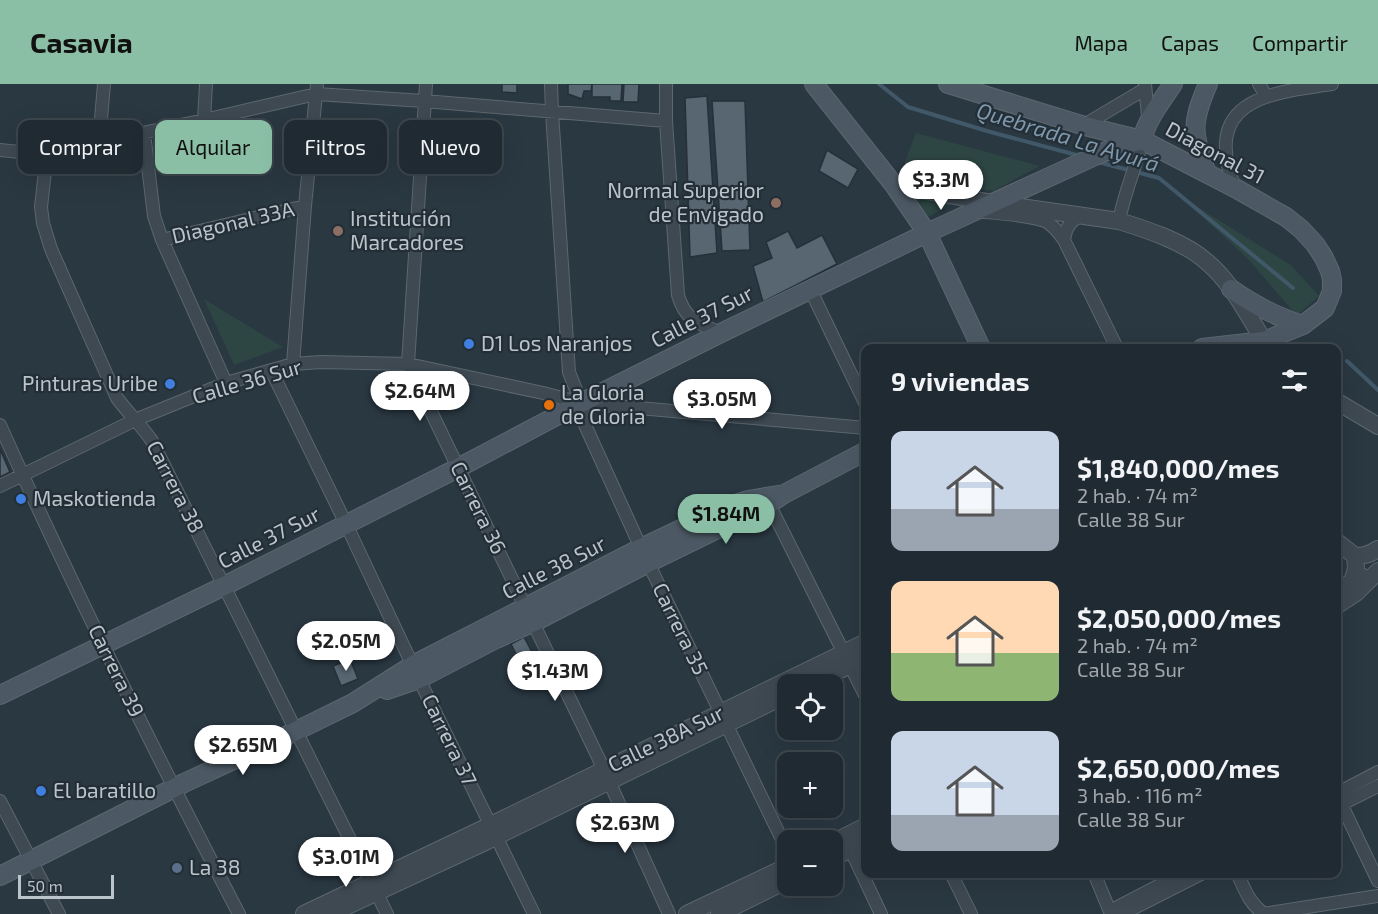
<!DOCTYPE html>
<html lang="es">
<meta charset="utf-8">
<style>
body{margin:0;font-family:"Exo 2",sans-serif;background:#2d363e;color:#f1f3f6;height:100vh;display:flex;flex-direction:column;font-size:22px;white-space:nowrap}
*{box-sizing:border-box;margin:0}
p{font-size:20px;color:#a2a7ac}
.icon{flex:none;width:33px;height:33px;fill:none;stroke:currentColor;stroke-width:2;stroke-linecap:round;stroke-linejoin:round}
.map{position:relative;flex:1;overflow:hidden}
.drawer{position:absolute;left:861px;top:260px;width:480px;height:534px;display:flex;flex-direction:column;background:#202a32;border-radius:12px;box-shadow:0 6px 24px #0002,0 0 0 2px #3d464d}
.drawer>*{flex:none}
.hud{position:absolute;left:18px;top:36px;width:570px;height:54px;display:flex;gap:12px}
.tools{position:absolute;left:777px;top:590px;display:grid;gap:12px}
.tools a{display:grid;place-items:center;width:66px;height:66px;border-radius:12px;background:#202a32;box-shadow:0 6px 24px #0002,0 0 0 2px #3d464d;font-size:30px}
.scale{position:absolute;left:18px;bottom:15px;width:96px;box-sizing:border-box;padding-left:6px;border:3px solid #bbc4cb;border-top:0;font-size:16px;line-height:21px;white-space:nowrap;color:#bbc4cb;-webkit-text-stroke:4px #232e37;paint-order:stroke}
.price{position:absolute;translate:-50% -51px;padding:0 14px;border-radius:21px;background:#fff;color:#222;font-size:20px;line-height:39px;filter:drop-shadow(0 2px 3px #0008)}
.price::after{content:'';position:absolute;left:50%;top:36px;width:18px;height:14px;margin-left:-9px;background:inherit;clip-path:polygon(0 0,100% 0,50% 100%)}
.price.selected{background:#8abfa5;color:#111}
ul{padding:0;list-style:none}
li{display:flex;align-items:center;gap:18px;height:150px;padding:0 30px}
li span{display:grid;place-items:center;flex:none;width:168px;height:120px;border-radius:12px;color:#555}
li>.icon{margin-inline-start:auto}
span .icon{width:72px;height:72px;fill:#fffc;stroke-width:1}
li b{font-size:26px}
h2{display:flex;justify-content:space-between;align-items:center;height:72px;padding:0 30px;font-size:26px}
.tag{padding:0 21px;border-radius:12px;background:#202a32;box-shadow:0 6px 24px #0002,0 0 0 2px #3d464d;font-size:21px;line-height:54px}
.tag.selected{background:#8abfa5;color:#111}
header{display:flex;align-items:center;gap:36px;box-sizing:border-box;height:84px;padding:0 30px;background:#8abfa5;color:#111}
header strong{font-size:28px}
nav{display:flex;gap:33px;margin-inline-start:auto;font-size:21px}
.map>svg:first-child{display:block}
</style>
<header>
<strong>Casavia</strong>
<nav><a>Mapa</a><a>Capas</a><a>Compartir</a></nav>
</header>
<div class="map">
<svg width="1378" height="830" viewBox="0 0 1378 830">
<rect width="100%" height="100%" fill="#2a3842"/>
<path fill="#2d4543" d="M916,49l124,33 -47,25 -94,-14z
M905,105l56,10 -40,22z
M1180,112l111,69 28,31 -22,20 -49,-57z
M204,215l79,48 -49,18z"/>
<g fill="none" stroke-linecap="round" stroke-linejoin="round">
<path stroke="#415869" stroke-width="4" d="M879,0l29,23 79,24 93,25
M1098,78l61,16 134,110
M1347,277l31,29"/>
</g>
<path fill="#586671" stroke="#253039" stroke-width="1.5" d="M502,0h15v9l-15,-1z
M568,0h24l-1,7h-7l-2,8 -14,-5z
M592,0h30l-1,17h-11v-4h-18z
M624,0h15l-1,18h-15z
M707,12l10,157 -27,4 -5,-159z
M712,17h33l5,149 -28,1z
M827,66l31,19 -10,19 -29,-17z
M788,147l9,17 25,-13 15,29 -74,38 -10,-36 19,-8 -6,-16z
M0,365l10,23 -10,5z
M524,553l8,15 -13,8 -8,-16z
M350,575l8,20 -17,7 -8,-20z"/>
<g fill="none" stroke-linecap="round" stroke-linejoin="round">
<defs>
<path id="minor" d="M426,0l-18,280 190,393 71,157
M551,0l1,28 17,260 12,31 4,22 56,123 147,304
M666,0v37l12,174c7,25 21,29 43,38
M1145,0l3,32 1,3
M1259,0l7,12
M204,36l2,-36
M1085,42l6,-5 54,-32
M144,49l10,83 8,24 64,143
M99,58l5,-58
M0,66l29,3h18l157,-33 112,-26 108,7 242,20
M47,69l-6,54 2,16 8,26 66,149c11,15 25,28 35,43l235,473
M1235,104c-34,-87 31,-95 97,-104
M975,127c17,2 58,4 72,11 8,5 12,11 17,18
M1082,131c-12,6 -16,12 -18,25l53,108
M1119,137c5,-28 17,-53 23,-81
M162,156l143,-34
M810,205l56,116
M293,280l12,-158 12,-122
M271,286l75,154 73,155 115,235
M0,341c74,165 155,328 239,489
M0,402l135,-66 91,-37 67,-19 28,-2 87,2 135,29 38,10 285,25
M769,420l97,193
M1336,709l42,88
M1336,710l42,-22
M0,717l59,113
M1336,723l42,-21
M847,758l34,72
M951,789l20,41
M1094,789l17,41
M1237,789c8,17 12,30 27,41
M1110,827l73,-38
M1122,830l81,-41
M1263,830l115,-18"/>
<path id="tertiary" d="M894,101l99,18 126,18c29,9 66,21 88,41 25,21 40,52 57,79l5,7
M1336,317l42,25
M1336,457l19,15 1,13 -4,13
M1355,472c10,0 15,-2 23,-7
M1336,508l25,-16
M1336,522l20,-13 22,-22
M809,600l57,-26
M832,759l34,-17
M832,774l34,-16
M304,830l187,-89 375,-183
M330,830l153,-71 305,-149
M687,830l101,-48
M719,830l69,-34"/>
<path id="secondary" d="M814,0l80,101 33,48 54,115
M948,0l137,42 57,14 93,48 51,29 15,12 14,15 9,14 6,13 2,9v11l-7,17 -22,17 -39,16 -62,7
M1142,56c5,-21 19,-38 31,-56
M1207,89c-15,-39 -16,-50 1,-89
M1231,205c23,16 45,28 72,36
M387,606l32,-11 77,-40 38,-17 114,-59 121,-59 15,-10 82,-43
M0,611l224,-109 234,-118 123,-65 140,-70 206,-100 168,-77 21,-9 26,-7
M0,792l184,-93 112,-52 57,-28 60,-38 228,-117 88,-42 19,-6 36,-6"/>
</defs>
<use href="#minor" stroke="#5c676f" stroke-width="14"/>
<use href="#tertiary" stroke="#5c676f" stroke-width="18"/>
<use href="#secondary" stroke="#5c676f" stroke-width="20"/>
<use href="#minor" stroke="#3e4952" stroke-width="12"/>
<use href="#tertiary" stroke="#3e4952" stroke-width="16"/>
<use href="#secondary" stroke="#4c5964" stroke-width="18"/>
</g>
<g fill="#8d6e63" stroke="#232e37" stroke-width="2">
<circle cx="776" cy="119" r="6"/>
<circle cx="338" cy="147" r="6"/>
</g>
<g fill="#3f7fe0" stroke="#232e37" stroke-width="2">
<circle cx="469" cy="260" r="6"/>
<circle cx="170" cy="300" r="6"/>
<circle cx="21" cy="415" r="6"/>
<circle cx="41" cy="707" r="6"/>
</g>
<circle fill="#e8710a" stroke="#232e37" stroke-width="2" cx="549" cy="321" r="6"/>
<circle fill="#5c6f8a" stroke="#232e37" stroke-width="2" cx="177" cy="784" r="6"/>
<g text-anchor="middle" stroke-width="4.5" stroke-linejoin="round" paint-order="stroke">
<g font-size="21" fill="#bbc4cb" stroke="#232e37">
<text transform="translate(1215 69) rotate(28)" y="7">Diagonal 31</text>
<text transform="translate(233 139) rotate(-13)" y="7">Diagonal 33A</text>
<text transform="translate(702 233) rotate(-27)" y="7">Calle 37 Sur</text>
<text transform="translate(247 298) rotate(-16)" y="7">Calle 36 Sur</text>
<text transform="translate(175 403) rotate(63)" y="7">Carrera 38</text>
<text transform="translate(478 424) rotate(64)" y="7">Carrera 36</text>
<text transform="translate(269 454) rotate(-27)" y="7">Calle 37 Sur</text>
<text transform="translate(554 484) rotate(-27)" y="7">Calle 38 Sur</text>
<text transform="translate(680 545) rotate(64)" y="7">Carrera 35</text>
<text transform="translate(116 587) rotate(64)" y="7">Carrera 39</text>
<text transform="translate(666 655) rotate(-26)" y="7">Calle 38A Sur</text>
<text transform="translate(449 656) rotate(64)" y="7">Carrera 37</text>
</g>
<g font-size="21" fill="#bbc4cb" stroke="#232e37" text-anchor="start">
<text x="764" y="114" text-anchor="end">Normal Superior<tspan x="764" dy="24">de Envigado</tspan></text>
<text x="350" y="142">Institución<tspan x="350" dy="24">Marcadores</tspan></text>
<text x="481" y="267">D1 Los Naranjos</text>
<text x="158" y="307" text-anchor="end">Pinturas Uribe</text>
<text x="561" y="316">La Gloria<tspan x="561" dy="24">de Gloria</tspan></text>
<text x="33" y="422">Maskotienda</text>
<text x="53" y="714">El baratillo</text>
<text x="189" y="791">La 38</text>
</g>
<g font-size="22" font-style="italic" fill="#7f98ab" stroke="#232e37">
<text transform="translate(1068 53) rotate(17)" y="8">Quebrada La Ayurá</text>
</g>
</g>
</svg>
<div class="tools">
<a><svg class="icon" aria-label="locate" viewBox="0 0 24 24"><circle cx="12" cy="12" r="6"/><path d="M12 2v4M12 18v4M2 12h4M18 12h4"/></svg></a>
<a>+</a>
<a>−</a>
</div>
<div class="scale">50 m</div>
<b class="price" style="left:941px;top:127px">$3.3M</b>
<b class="price" style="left:420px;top:338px">$2.64M</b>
<b class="price" style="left:722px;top:346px">$3.05M</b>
<b class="price selected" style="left:726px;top:461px">$1.84M</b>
<b class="price" style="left:346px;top:588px">$2.05M</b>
<b class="price" style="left:555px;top:618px">$1.43M</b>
<b class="price" style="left:243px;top:692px">$2.65M</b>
<b class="price" style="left:625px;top:770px">$2.63M</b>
<b class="price" style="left:346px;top:804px">$3.01M</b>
<div class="hud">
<a class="tag">Comprar</a>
<a class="tag selected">Alquilar</a>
<a class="tag">Filtros</a>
<a class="tag">Nuevo</a>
</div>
<section class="drawer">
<h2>9 viviendas<svg class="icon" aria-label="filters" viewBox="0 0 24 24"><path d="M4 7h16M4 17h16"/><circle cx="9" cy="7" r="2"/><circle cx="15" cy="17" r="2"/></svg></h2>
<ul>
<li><span style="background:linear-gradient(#c9d6e8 65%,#9aa5b1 0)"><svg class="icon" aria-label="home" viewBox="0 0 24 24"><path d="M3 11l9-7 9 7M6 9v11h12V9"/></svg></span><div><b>$1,840,000/mes</b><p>2 hab. · 74 m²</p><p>Calle 38 Sur</p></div></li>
<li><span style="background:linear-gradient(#ffd9b3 60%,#8fb573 0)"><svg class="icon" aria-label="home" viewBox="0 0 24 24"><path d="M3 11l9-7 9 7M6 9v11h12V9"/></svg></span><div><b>$2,050,000/mes</b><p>2 hab. · 74 m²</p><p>Calle 38 Sur</p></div></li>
<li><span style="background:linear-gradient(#c9d6e8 70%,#9aa5b1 0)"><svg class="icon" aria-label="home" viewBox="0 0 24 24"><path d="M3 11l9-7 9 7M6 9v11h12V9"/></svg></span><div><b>$2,650,000/mes</b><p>3 hab. · 116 m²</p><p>Calle 38 Sur</p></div></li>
</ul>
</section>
</div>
